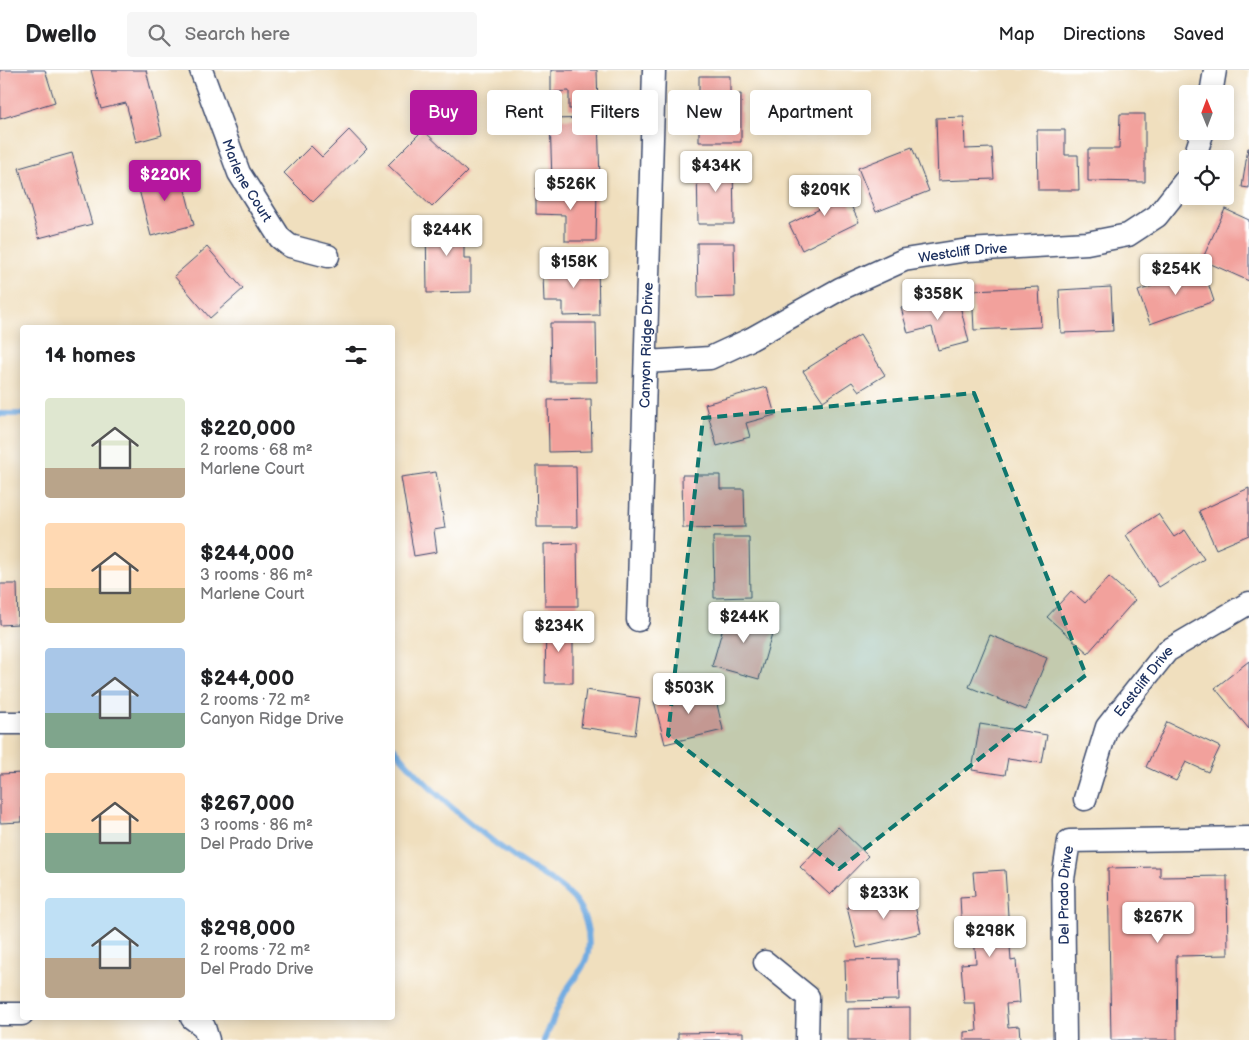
<!DOCTYPE html>
<meta charset="utf-8">
<style>
body{margin:0;font-family:"Balsamiq Sans",sans-serif;background:#f6f6f6;color:#202124;height:100vh;display:flex;flex-direction:column;font-size:19px;white-space:nowrap}
*{box-sizing:border-box;margin:0}
p{font-size:16px;color:#757577}
.icon{flex:none;width:28px;height:28px;fill:none;stroke:currentColor;stroke-width:2;stroke-linecap:round;stroke-linejoin:round}
.map{position:relative;flex:1;overflow:hidden}
.drawer{position:absolute;left:20px;top:255px;width:375px;height:695px;display:flex;flex-direction:column;background:#fff;border-radius:5px;box-shadow:0 2px 12px #0003}
.drawer>*{flex:none}
.guide{position:absolute;left:410px;top:20px;width:475px;height:45px;display:flex;gap:10px}
.needle{width:32px;rotate:359deg}
.buttons{position:absolute;left:1179px;top:15px;display:grid;gap:10px}
.buttons a{display:grid;place-items:center;width:55px;height:55px;border-radius:5px;background:#fff;box-shadow:0 2px 12px #0003;font-size:25px}
.price{position:absolute;translate:-50% -42px;padding:0 11px;border-radius:5px;background:#fff;color:#222;font-size:16px;line-height:32px;filter:drop-shadow(0 1px 2px #0008)}
.price::after{content:'';position:absolute;left:50%;top:30px;width:15px;height:11px;margin-left:-8px;background:inherit;clip-path:polygon(0 0,100% 0,50% 100%)}
.price.current{background:#b5179e;color:#fff}
ul{padding:0;list-style:none}
li{display:flex;align-items:center;gap:15px;height:125px;padding:0 25px}
li span{display:grid;place-items:center;flex:none;width:140px;height:100px;border-radius:5px;color:#555}
li>.icon{margin-inline-start:auto}
span .icon{width:60px;height:60px;fill:#fffc;stroke-width:1}
li b{font-size:21px}
h2{display:flex;justify-content:space-between;align-items:center;height:60px;padding:0 25px;font-size:21px}
.tag{padding:0 18px;border-radius:5px;background:#fff;box-shadow:0 2px 12px #0003;font-size:18px;line-height:45px}
.tag.current{background:#b5179e;color:#fff}
header{display:flex;align-items:center;gap:30px;box-sizing:border-box;height:70px;padding:0 25px;background:#fff;border-bottom:1px solid #e0e0e0}
header strong{font-size:24px}
nav{display:flex;gap:28px;margin-inline-start:auto;font-size:18px}
.search{width:350px;height:45px;background:#f6f6f6;display:flex;align-items:center;gap:12px;box-sizing:border-box;padding:0 18px;border-radius:5px;color:#757577;font-size:19px}
.map>svg:first-child{display:block}
</style>
<header>
<strong>Dwello</strong>
<div class="search"><svg class="icon" aria-label="search" viewBox="0 0 24 24"><circle cx="10" cy="10" r="6"/><path d="M15 15l6 6"/></svg>Search here</div>
<nav><a>Map</a><a>Directions</a><a>Saved</a></nav>
</header>
<div class="map">
<svg width="1249" height="970" viewBox="0 0 1249 970">
<rect width="100%" height="100%" fill="#fff"/>
<filter id="ink" filterUnits="userSpaceOnUse"><feTurbulence type="fractalNoise" baseFrequency=".02" numOctaves="2"/><feDisplacementMap in="SourceGraphic" scale="10" xChannelSelector="R" yChannelSelector="G"/><feConvolveMatrix kernelMatrix="1 2 1 2 8 2 1 2 1" color-interpolation-filters="sRGB"/></filter>
<filter id="wash" filterUnits="userSpaceOnUse"><feTurbulence type="fractalNoise" baseFrequency=".0096" numOctaves="4" result="noise"/><feDisplacementMap in="SourceGraphic" scale="20" xChannelSelector="R" yChannelSelector="G"/><feGaussianBlur stdDeviation="1.12" result="paint"/><feColorMatrix in="noise" values="0 0 0 0 0 0 0 0 0 0 0 0 0 0 0 0 0 1.4 0 .05"/><feComposite in="paint" operator="in"/></filter>
<g filter="url(#wash)">
<rect width="100%" height="100%" fill="#f0dfbe"/>
<g fill="none" stroke-linecap="round" stroke-linejoin="round">
<path stroke="#71abe1" stroke-width="6" d="M0,344h22
M392,676c35,43 80,81 125,113 19,13 40,22 56,39 12,13 18,36 15,54 -3,16 -14,26 -22,39 -9,15 -14,33 -22,49"/>
</g>
<g id="blocks">
<path fill="#f2a19c" d="M0,0h45l10,32 -55,17z
M91,0h55l16,65 -26,7 -10,-39 -25,6z
M551,0h46l1,39h-29v-18l-18,1z
M699,6h31v19l11,-1v48h-42z
M1120,44h25v68l-57,-1v-32h31z
M964,47l1,32 27,-1 2,31 -56,2 -2,-63z
M598,48l2,62 -48,1 -2,-62z
M349,60l18,19 -54,53 -29,-29 27,-27 11,11z
M423,60l44,42 -35,35 -44,-42z
M1037,60h28v25h13l1,35h-41z
M912,77l17,44 -53,21 -18,-44z
M1248,78h1v40l-7,-1z
M72,83l20,71 -53,14 -20,-70z
M733,91l1,63h-36l-1,-62z
M179,97l15,58 -43,11 -15,-58z
M839,111l20,41 -57,28 -13,-26 35,-17 -8,-16z
M536,118l61,1 -1,52h-31v-26l-29,-1z
M1225,139l24,11v61l-47,-21z
M426,149h38v40h7v33l-44,1z
M697,173h37l1,54 -37,1z
M207,177l36,42 -33,29 -36,-42z
M598,193l1,52 -36,1v-14h-19l-1,-28h20v-10z
M1203,198l11,33 -64,23 -12,-33z
M1039,217l2,40 -67,3 -2,-40z
M1111,217l2,44 -52,2 -2,-43z
M957,224l12,48 -31,8 -6,-23 -24,6 -7,-25z
M550,253h46l1,59h-46z
M860,265l25,40 -26,16 -7,-9 -29,19 -20,-30z
M767,317l8,28 -29,8 4,14 -33,9 -12,-42z
M591,329l1,52 -43,1 -1,-52z
M536,396h40l1,61h-40z
M436,402l9,56 -11,2 3,22 -23,4 -13,-79z
M682,405h38v14h24l1,38 -62,1z
M1249,418v47l-33,14 -17,-38z
M1158,444l16,23 11,-7 19,29 -45,28 -33,-52z
M713,467h36l1,60 -36,1z
M577,473l1,63h-33l-1,-62z
M1109,507l26,23 -47,53 -41,-36 24,-26 14,12z
M0,514h17l1,40 -18,1z
M728,540l47,13 -16,56 -47,-13z
M546,552h27v61h-28z
M990,565l57,23 -21,52 -57,-23z
M1249,591v68l-34,-41z
M713,617l10,43 -58,14 -11,-43z
M586,620l54,8 -5,37 -54,-8z
M1167,652l53,25 -12,25 -22,-10 -10,19 -30,-14z
M980,654l67,11 -5,28 -34,-5 -3,17 -33,-5z
M22,703v49l-22,1v-49z
M838,757l30,29 -38,39 -30,-28z
M1160,797v10l67,-1 1,79 -52,1 1,84h-66l-3,-172z
M1005,800l6,91 5,-1 3,43 -13,1 2,23 11,-1 1,14h-56v-8l13,-1 -2,-28h-11l-3,-39 15,-1 -2,-28h-12l-2,-38 15,-1 -2,-24z
M912,822l9,41 -64,15 -10,-41z
M898,889l1,41 -53,1 -1,-41z
M910,938v32h-62v-31z
M743,962v8h-65v-7z"/>
</g>
</g>
<g filter="url(#ink)">
<use href="#blocks" fill-opacity="0" stroke="#3b496c" stroke-width="1"/>
<g fill="none" stroke-linecap="round" stroke-linejoin="round">
<defs>
<g id="minor">
<path id="s1" d="M201,0l38,103 41,65 10,8 38,10"/>
<path d="M1211,24l4,-24"/>
<path d="M1194,89l9,-28"/>
<path id="s2" d="M646,292l64,-4 41,-19 89,-50 64,-29 64,-10 119,-7 41,-8 29,-19 31,-39"/>
<path id="s3" d="M638,550l16,-550"/>
<path d="M0,653h22"/>
<path id="s4" d="M1085,729l22,-72 60,-76 82,-48"/>
<path d="M765,892l43,35 -1,43"/>
<path d="M0,944h22"/>
<path d="M192,948l12,9 4,13"/>
<path id="s5" d="M1065,970l-2,-161 6,-38 180,-3"/>
</g>
</defs>
<use href="#minor" stroke="#3b496c" stroke-width="25"/>
<use href="#minor" stroke="#fff" stroke-width="22"/>
</g>
</g>
<path fill="#0f766e" fill-opacity="0.2" stroke="#0f766e" stroke-width="4" stroke-dasharray="10 6" stroke-linejoin="round" d="M974,323l112,282 -247,194 -171,-134 35,-317z"/>
<g text-anchor="middle" stroke-width="5" stroke-linejoin="round" paint-order="stroke">
<g font-size="14" fill="#1b2f5e" stroke="#fff">
<text dy="5" stroke="none"><textPath href="#s1" startOffset="120">Marlene Court</textPath></text>
<text dy="5" stroke="none"><textPath href="#s2" startOffset="341">Westcliff Drive</textPath></text>
<text dy="5" stroke="none"><textPath href="#s3" startOffset="275">Canyon Ridge Drive</textPath></text>
<text dy="5" stroke="none"><textPath href="#s4" startOffset="134">Eastcliff Drive</textPath></text>
<text dy="5" stroke="none"><textPath href="#s5" startOffset="145">Del Prado Drive</textPath></text>
</g>
</g>
</svg>
<div class="buttons">
<a><svg class="needle" viewBox="-14 -14 28 28"><path d="M0-13l5 13h-10z" fill="#e53935"/><path d="M0 13l5-13h-10z" fill="#757577"/></svg></a>
<a><svg class="icon" aria-label="locate" viewBox="0 0 24 24"><circle cx="12" cy="12" r="6"/><path d="M12 2v4M12 18v4M2 12h4M18 12h4"/></svg></a>
</div>
<b class="price" style="left:716px;top:123px">$434K</b>
<b class="price current" style="left:165px;top:132px">$220K</b>
<b class="price" style="left:571px;top:141px">$526K</b>
<b class="price" style="left:825px;top:147px">$209K</b>
<b class="price" style="left:447px;top:187px">$244K</b>
<b class="price" style="left:574px;top:219px">$158K</b>
<b class="price" style="left:1176px;top:226px">$254K</b>
<b class="price" style="left:938px;top:251px">$358K</b>
<b class="price" style="left:744px;top:574px">$244K</b>
<b class="price" style="left:559px;top:583px">$234K</b>
<b class="price" style="left:689px;top:645px">$503K</b>
<b class="price" style="left:884px;top:850px">$233K</b>
<b class="price" style="left:1158px;top:874px">$267K</b>
<b class="price" style="left:990px;top:888px">$298K</b>
<div class="guide">
<a class="tag current">Buy</a>
<a class="tag">Rent</a>
<a class="tag">Filters</a>
<a class="tag">New</a>
<a class="tag">Apartment</a>
</div>
<section class="drawer">
<h2>14 homes<svg class="icon" aria-label="filters" viewBox="0 0 24 24"><path d="M4 7h16M4 17h16"/><circle cx="9" cy="7" r="2"/><circle cx="15" cy="17" r="2"/></svg></h2>
<ul>
<li><span style="background:linear-gradient(#dfe7d0 70%,#b9a48a 0)"><svg class="icon" aria-label="home" viewBox="0 0 24 24"><path d="M3 11l9-7 9 7M6 9v11h12V9"/></svg></span><div><b>$220,000</b><p>2 rooms · 68 m²</p><p>Marlene Court</p></div></li>
<li><span style="background:linear-gradient(#ffd9b3 65%,#c2b280 0)"><svg class="icon" aria-label="home" viewBox="0 0 24 24"><path d="M3 11l9-7 9 7M6 9v11h12V9"/></svg></span><div><b>$244,000</b><p>3 rooms · 86 m²</p><p>Marlene Court</p></div></li>
<li><span style="background:linear-gradient(#a9c7e8 65%,#7fa58c 0)"><svg class="icon" aria-label="home" viewBox="0 0 24 24"><path d="M3 11l9-7 9 7M6 9v11h12V9"/></svg></span><div><b>$244,000</b><p>2 rooms · 72 m²</p><p>Canyon Ridge Drive</p></div></li>
<li><span style="background:linear-gradient(#ffd9b3 60%,#7fa58c 0)"><svg class="icon" aria-label="home" viewBox="0 0 24 24"><path d="M3 11l9-7 9 7M6 9v11h12V9"/></svg></span><div><b>$267,000</b><p>3 rooms · 86 m²</p><p>Del Prado Drive</p></div></li>
<li><span style="background:linear-gradient(#bfe0f5 60%,#b9a48a 0)"><svg class="icon" aria-label="home" viewBox="0 0 24 24"><path d="M3 11l9-7 9 7M6 9v11h12V9"/></svg></span><div><b>$298,000</b><p>2 rooms · 72 m²</p><p>Del Prado Drive</p></div></li>
</ul>
</section>
</div>
